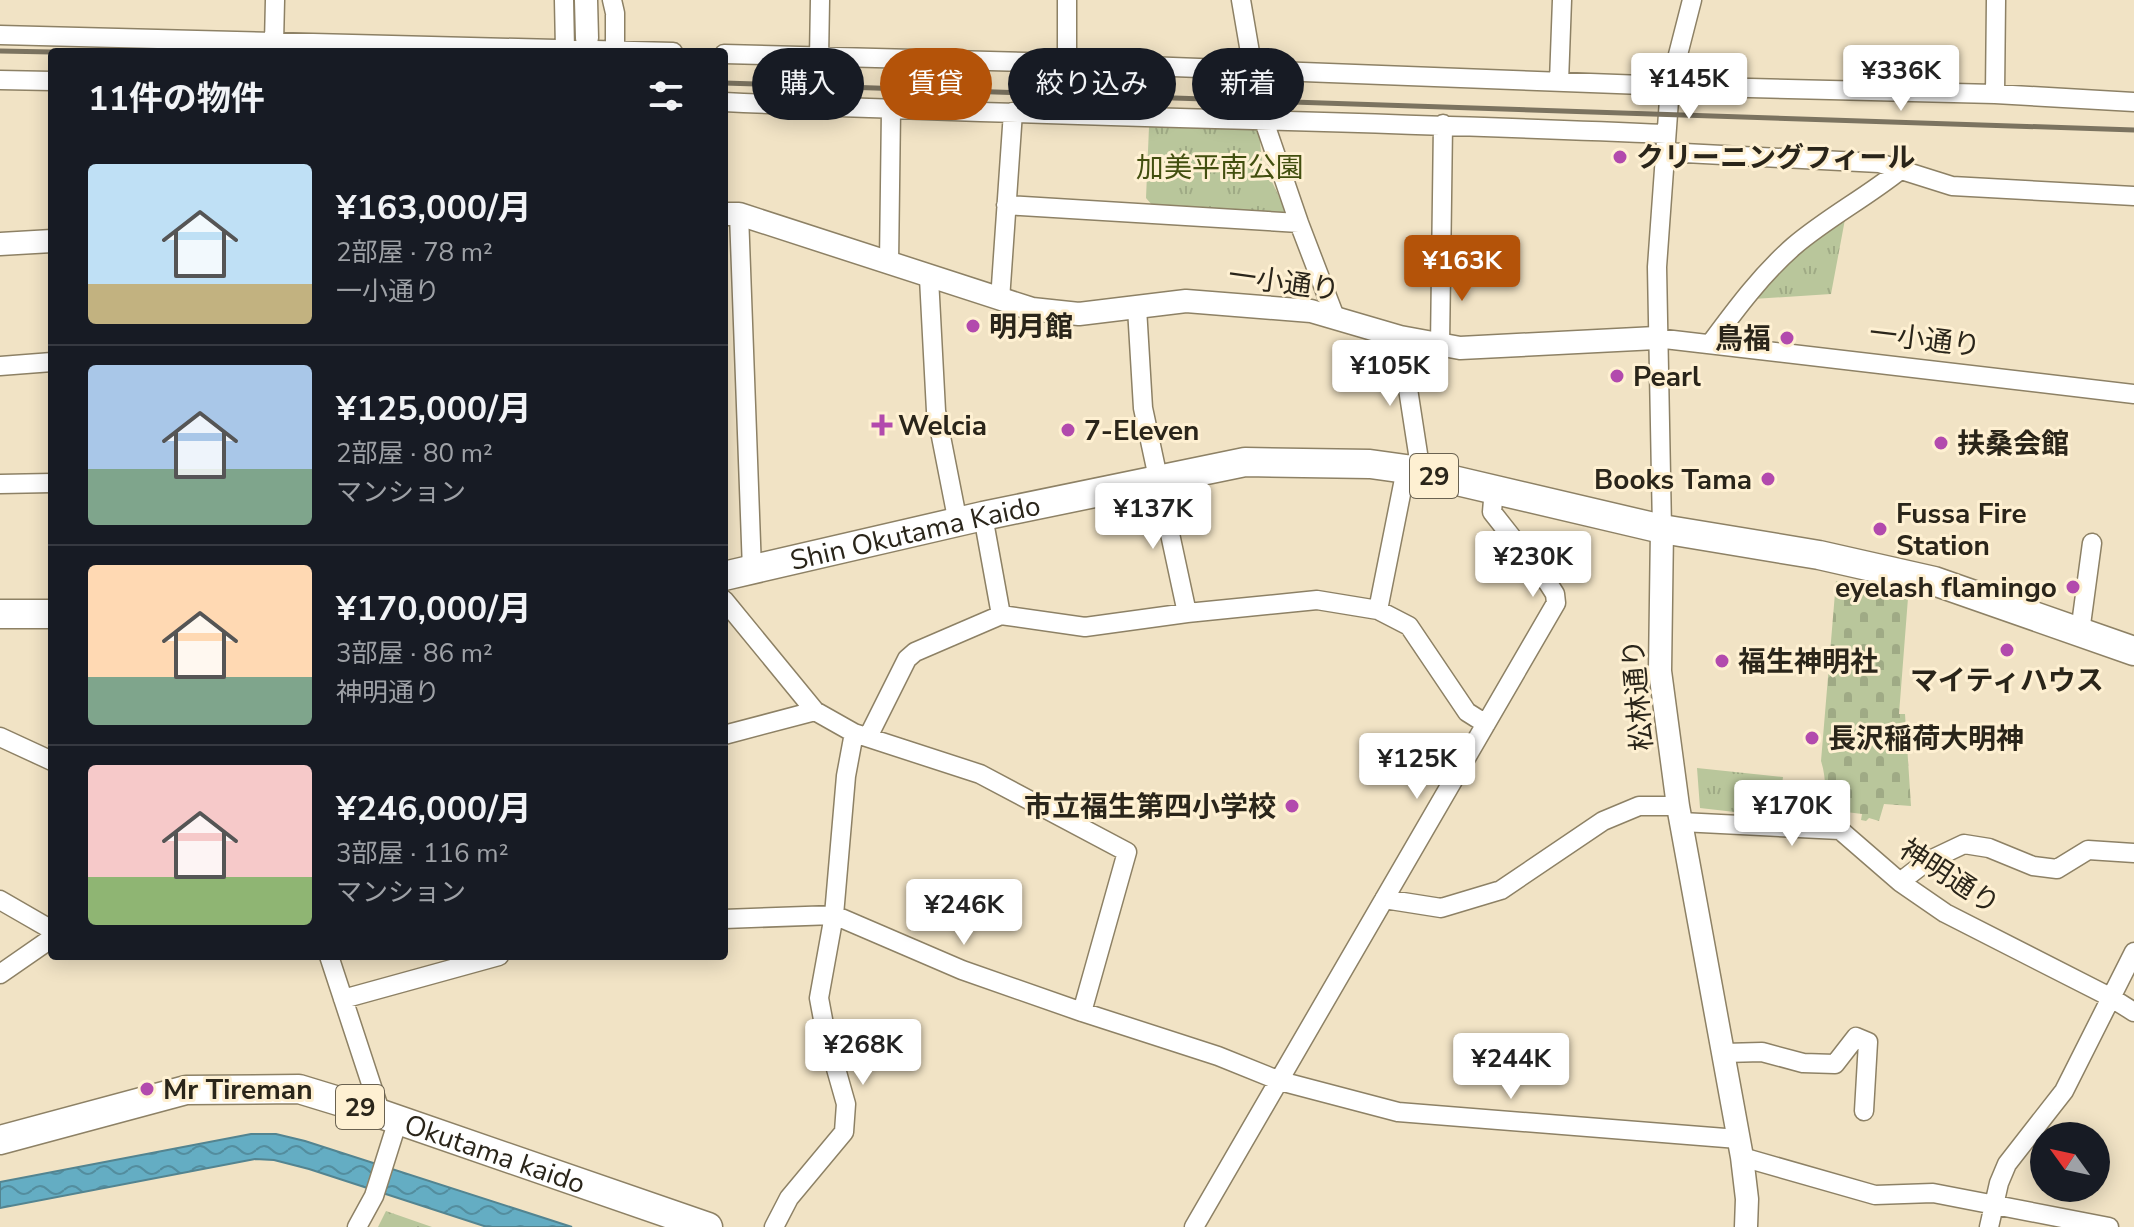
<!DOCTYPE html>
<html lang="ja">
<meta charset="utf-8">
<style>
body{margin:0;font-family:"Nunito Sans","Noto Sans JP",sans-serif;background:#20242c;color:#f1f3f6;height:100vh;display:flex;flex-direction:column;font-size:30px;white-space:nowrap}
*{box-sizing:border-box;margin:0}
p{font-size:26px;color:#9ea1a6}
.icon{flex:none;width:44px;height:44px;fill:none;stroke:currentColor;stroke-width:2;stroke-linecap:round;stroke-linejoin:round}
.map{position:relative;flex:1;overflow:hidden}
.sheet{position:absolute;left:48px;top:48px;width:680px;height:912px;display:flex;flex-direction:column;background:#171b24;border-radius:8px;box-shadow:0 4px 20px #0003}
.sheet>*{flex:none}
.top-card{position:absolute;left:752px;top:48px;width:760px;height:72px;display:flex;gap:16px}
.needle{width:52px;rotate:303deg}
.buttons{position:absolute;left:2030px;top:1122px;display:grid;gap:16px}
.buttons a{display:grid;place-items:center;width:80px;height:80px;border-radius:50%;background:#171b24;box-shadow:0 4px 20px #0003;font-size:40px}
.price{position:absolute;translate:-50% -68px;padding:0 18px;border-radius:8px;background:#fff;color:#222;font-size:26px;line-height:52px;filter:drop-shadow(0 2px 4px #0008)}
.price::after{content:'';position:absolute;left:50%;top:48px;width:24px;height:18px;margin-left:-12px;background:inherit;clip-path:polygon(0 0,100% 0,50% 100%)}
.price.selected{background:#b45309;color:#fff}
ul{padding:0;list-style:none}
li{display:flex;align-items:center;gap:24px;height:200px;padding:0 40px}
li+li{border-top:2px solid #363941}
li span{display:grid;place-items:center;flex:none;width:224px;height:160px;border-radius:8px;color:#555}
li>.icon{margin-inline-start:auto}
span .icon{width:96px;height:96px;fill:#fffc;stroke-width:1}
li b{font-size:34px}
h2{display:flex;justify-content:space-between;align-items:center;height:96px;padding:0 40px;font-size:34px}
.chip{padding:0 28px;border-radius:36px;background:#171b24;box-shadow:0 4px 20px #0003;font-size:28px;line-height:72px}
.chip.selected{background:#b45309;color:#fff}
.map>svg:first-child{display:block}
</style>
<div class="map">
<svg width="2134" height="1227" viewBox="0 0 2134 1227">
<defs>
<pattern id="grass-tufts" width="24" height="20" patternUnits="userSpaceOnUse" patternTransform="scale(2)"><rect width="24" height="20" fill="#b9c69b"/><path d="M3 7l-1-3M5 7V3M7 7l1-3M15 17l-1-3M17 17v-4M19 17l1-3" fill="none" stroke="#9faa85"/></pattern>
<pattern id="cemetery-stones" width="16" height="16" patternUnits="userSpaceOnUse" patternTransform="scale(2)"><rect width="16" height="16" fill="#b9c69b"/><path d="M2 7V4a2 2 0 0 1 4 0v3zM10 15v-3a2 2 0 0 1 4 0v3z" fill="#9faa85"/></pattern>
<pattern id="water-waves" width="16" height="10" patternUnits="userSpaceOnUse" patternTransform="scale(2)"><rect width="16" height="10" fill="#64adc3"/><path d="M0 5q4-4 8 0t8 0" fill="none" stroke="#538d9e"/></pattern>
</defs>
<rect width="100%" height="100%" fill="#f1e3c5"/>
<path fill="url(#grass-tufts)" d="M1154,122l97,3 8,7 3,29 24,50 -2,5 -132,-11 -6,-7 3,-71z
M1846,214l-15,80 -78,5 40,-46z
M1697,768l86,9 -5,40 -78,-9z
M386,1211l46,16h-54z"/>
<path fill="url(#cemetery-stones)" d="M1836,581l72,17 -9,116h6l6,92 -27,-2 -5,17 -10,-3 -3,3 -5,-1 1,-6 -16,-2 -1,5 -16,-3c-5,-18 -2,-35 -8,-53z"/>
<path fill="url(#water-waves)" stroke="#538490" stroke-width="2" d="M251,1134h25l29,7 267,86h-85l-178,-58 -35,-9 -19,-1 -255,49v-26z"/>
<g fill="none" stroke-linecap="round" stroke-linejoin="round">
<defs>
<path id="minor" d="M564,0l1,49
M612,0l3,13v37
M1241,0l12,70
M0,35l673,17
M274,43l1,-43
M724,54l343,9 603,23 325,8 139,8
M819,58l1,-58
M1067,63v-63
M0,80l52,1
M1559,82l3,-82
M1995,94l1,-94
M724,102c314,15 628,18 942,32
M1264,121l35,102 36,94
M1665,152l214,11 73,23 182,10
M1006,205l293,18
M739,214l13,356
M889,263l2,-153
M929,278l7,133 22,112
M1000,300l13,-188
M1137,308l6,100 44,205
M1400,337l21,136
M1656,338l478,56
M1710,344c26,-35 51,-69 84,-98 33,-28 71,-48 105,-75
M1440,346l3,-222
M0,366l52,-4
M0,484l52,-1
M983,516l18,99
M1662,529l-5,-262 13,-181 22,-86
M724,600l91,111 39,22 126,41 147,78 -45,160
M1378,610l28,-141
M2080,632l12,-89
M724,735l91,-24
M0,737l52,24
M868,737l39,-78 8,-7 86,-37 84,12 102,-14 130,-13 61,10 31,16 58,86 19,12
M1681,822l159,8 60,52 45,31 165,84 24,15
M1900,882l26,-20 38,-18 25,4 44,18 24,3 31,-19 46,3
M1384,899l57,9 60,-18 102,-69 36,-15h39
M0,900l52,30
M724,919l110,-4 128,55 120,42 136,44 62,25 118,31 340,27
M329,956l52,158
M0,974l52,-36
M343,999l156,-43
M1724,1053l38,-1 41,11 32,1 21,-27 12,5 -4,69
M1742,1157l133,38 58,-2 176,34
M357,1227l17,-31 24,-76
M774,1227l15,-29 55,-66 2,-28 -21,-74 -6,-32 15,-83 12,-139 8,-43
M1194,1227l362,-624 -1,-9 -7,-11 -56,-71 2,-23
M1989,1227l10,-44 8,-19 57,-73 70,-139"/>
<path id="tertiary" d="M586,0l1,38
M724,214h15l293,95 47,5 107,-13 125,10 89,26 60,11 196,-10
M0,244l52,-3
M1662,529l-2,142 18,135 64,351 5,42 -1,28"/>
<g id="primary">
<path id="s1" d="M724,576l259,-60 262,-54 125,2 36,5 256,60 157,26 115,26 200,70"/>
<path d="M0,614h52"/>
<path id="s2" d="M0,1140l186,-50 113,-1 82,25 327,113"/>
</g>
</defs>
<use href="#minor" stroke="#8d8165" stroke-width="21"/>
<use href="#tertiary" stroke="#8d8165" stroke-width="25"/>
<use href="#primary" stroke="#8d8165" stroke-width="31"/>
<use href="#minor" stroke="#fff" stroke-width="18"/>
<use href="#tertiary" stroke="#fff" stroke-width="22"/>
<use href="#primary" stroke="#fff" stroke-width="28"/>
<path stroke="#7b7360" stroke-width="5" d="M0,51l52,1
M724,83l1410,47"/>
</g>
<g fill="#b24aad" stroke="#fef0d2" stroke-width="3">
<circle cx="1620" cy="157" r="8"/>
<circle cx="973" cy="326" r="8"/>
<circle cx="1787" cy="338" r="8"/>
<circle cx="1617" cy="376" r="8"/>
<path d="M878 413h8v8h8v8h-8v8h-8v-8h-8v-8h8z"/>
<circle cx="1068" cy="430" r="8"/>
<circle cx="1941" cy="443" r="8"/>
<circle cx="1768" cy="479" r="8"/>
<circle cx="1880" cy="529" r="8"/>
<circle cx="2073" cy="587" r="8"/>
<circle cx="2007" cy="650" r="8"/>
<circle cx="1722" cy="661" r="8"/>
<circle cx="1812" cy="738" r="8"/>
<circle cx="1292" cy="806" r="8"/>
<circle cx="147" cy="1089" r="8"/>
</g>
<g text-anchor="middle" stroke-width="6" stroke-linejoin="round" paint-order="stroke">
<g fill="#fef0d2" stroke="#6a6251" stroke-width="2">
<rect x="1410" y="454" width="48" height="44" rx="6"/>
<rect x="336" y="1085" width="48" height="44" rx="6"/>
</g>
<g font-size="26" font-weight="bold" fill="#2a251a">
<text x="1434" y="485">29</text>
<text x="360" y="1116">29</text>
</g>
<g font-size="28" font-weight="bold" fill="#2a251a" stroke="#fef0d2" text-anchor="start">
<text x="1636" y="167">クリーニングフィール</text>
<text x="989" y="336">明月館</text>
<text x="1771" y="348" text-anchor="end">鳥福</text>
<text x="1633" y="386">Pearl</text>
<text x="898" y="435">Welcia</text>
<text x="1084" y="440">7-Eleven</text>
<text x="1957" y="453">扶桑会館</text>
<text x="1752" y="489" text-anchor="end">Books Tama</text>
<text x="1896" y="523">Fussa Fire<tspan x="1896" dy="32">Station</tspan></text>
<text x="2057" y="597" text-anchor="end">eyelash flamingo</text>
<text x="1738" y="671">福生神明社</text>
<text x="2007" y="690" text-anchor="middle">マイティハウス</text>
<text x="1828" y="748">長沢稲荷大明神</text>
<text x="1276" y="816" text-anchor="end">市立福生第四小学校</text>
<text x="163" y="1099">Mr Tireman</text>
</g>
<g font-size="28" fill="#424f0f" stroke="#fef0d2">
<text x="1220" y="177">加美平南公園</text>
</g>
<g font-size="28" fill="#2a251a" stroke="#fef0d2">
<text transform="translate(1284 282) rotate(8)" y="10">一小通り</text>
<text transform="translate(1925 339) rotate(7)" y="10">一小通り</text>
<text dy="10" stroke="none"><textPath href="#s1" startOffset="196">Shin Okutama Kaido</textPath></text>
<text transform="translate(1637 695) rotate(-95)" y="10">松林通り</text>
<text transform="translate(1950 876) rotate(33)" y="10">神明通り</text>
<text dy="10" stroke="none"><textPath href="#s2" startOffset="512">Okutama kaido</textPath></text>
</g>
</g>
</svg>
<div class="buttons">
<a><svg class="needle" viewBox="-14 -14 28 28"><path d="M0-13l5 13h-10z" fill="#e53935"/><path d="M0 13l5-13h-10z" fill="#9ea1a6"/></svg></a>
</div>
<b class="price" style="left:1901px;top:113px">¥336K</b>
<b class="price" style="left:1689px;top:121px">¥145K</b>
<b class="price selected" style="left:1462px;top:303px">¥163K</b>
<b class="price" style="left:1390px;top:408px">¥105K</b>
<b class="price" style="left:1153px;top:551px">¥137K</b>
<b class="price" style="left:1533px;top:599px">¥230K</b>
<b class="price" style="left:1417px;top:801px">¥125K</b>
<b class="price" style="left:1792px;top:848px">¥170K</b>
<b class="price" style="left:964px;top:947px">¥246K</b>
<b class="price" style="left:863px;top:1087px">¥268K</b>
<b class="price" style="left:1511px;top:1101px">¥244K</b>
<div class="top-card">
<a class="chip">購入</a>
<a class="chip selected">賃貸</a>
<a class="chip">絞り込み</a>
<a class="chip">新着</a>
</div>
<section class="sheet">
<h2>11件の物件<svg class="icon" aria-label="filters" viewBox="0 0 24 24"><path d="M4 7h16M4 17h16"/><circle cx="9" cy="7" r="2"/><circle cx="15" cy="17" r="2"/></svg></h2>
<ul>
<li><span style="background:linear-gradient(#bfe0f5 75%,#c2b280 0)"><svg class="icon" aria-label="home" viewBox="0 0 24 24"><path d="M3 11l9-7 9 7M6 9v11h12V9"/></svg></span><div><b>¥163,000/月</b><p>2部屋 · 78 m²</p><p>一小通り</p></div></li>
<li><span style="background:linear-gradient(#a9c7e8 65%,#7fa58c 0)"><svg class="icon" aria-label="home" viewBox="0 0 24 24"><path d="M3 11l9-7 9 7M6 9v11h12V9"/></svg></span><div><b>¥125,000/月</b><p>2部屋 · 80 m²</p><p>マンション</p></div></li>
<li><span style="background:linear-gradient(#ffd9b3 70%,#7fa58c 0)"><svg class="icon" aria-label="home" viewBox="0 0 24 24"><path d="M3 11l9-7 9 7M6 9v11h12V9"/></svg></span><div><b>¥170,000/月</b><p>3部屋 · 86 m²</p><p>神明通り</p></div></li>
<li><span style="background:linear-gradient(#f6c9c9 70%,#8fb573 0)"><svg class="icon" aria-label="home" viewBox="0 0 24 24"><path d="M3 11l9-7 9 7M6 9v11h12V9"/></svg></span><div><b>¥246,000/月</b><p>3部屋 · 116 m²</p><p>マンション</p></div></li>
</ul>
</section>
</div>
